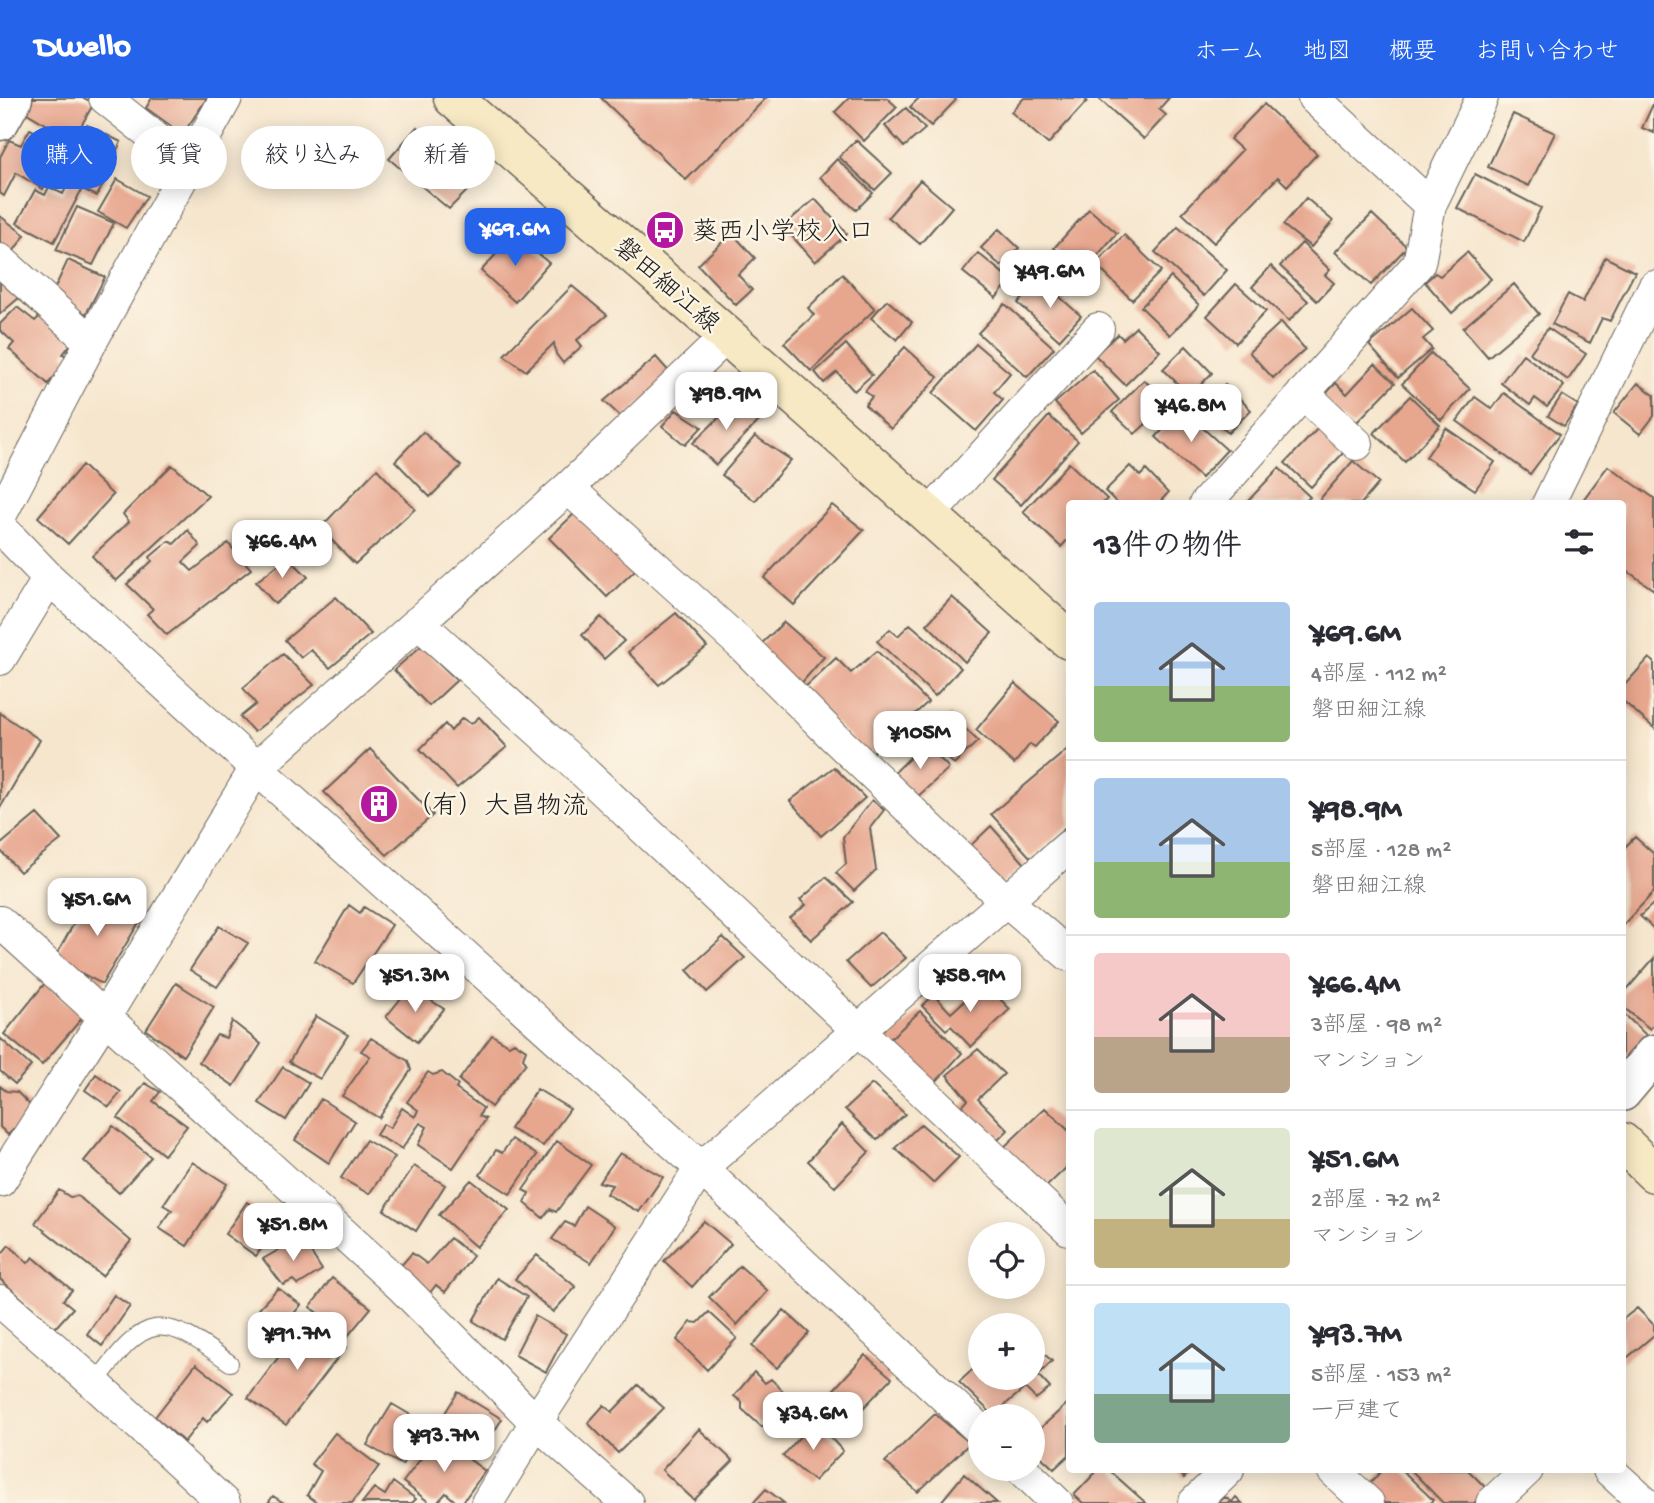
<!DOCTYPE html>
<html lang="ja">
<meta charset="utf-8">
<style>
body{margin:0;font-family:"Gochi Hand","Klee One",sans-serif;background:#f2f2f3;color:#2b2b33;height:100vh;display:flex;flex-direction:column;font-size:26px;white-space:nowrap}
*{box-sizing:border-box;margin:0}
p{font-size:23px;color:#7c7c81}
.icon{flex:none;width:38px;height:38px;fill:none;stroke:currentColor;stroke-width:2;stroke-linecap:round;stroke-linejoin:round}
.map{position:relative;flex:1;overflow:hidden}
.details{position:absolute;left:1066px;top:402px;width:560px;height:973px;display:flex;flex-direction:column;background:#fff;border-radius:7px;box-shadow:0 4px 18px #0003}
.details>*{flex:none}
.guide{position:absolute;left:21px;top:28px;width:665px;height:63px;display:flex;gap:14px}
.controls{position:absolute;left:968px;top:1124px;display:grid;gap:14px}
.controls a{display:grid;place-items:center;width:77px;height:77px;border-radius:50%;background:#fff;box-shadow:0 4px 18px #0003;font-size:35px}
.price{position:absolute;translate:-50% -60px;padding:0 16px;border-radius:14px;background:#fff;color:#222;font-size:23px;line-height:46px;filter:drop-shadow(0 2px 4px #0008)}
.price::after{content:'';position:absolute;left:50%;top:42px;width:21px;height:16px;margin-left:-10px;background:inherit;clip-path:polygon(0 0,100% 0,50% 100%)}
.price.on{background:#2563eb;color:#fff}
ul{padding:0;list-style:none}
li{display:flex;align-items:center;gap:21px;height:175px;padding:0 28px}
li+li{border-top:2px solid #e1e1e2}
li span{display:grid;place-items:center;flex:none;width:196px;height:140px;border-radius:7px;color:#555}
li>.icon{margin-inline-start:auto}
span .icon{width:84px;height:84px;fill:#fffc;stroke-width:1}
li b{font-size:30px}
h2{display:flex;justify-content:space-between;align-items:center;height:84px;padding:0 28px;font-size:30px}
.chip{padding:0 24px;border-radius:32px;background:#fff;box-shadow:0 4px 18px #0003;font-size:24px;line-height:63px}
.chip.on{background:#2563eb;color:#fff}
header{display:flex;align-items:center;gap:42px;box-sizing:border-box;height:98px;padding:0 35px;background:#2563eb;color:#fff}
header strong{font-size:33px}
nav{display:flex;gap:38px;margin-inline-start:auto;font-size:24px}
.map>svg:first-child{display:block}
</style>
<header>
<strong>Dwello</strong>
<nav><a>ホーム</a><a>地図</a><a>概要</a><a>お問い合わせ</a></nav>
</header>
<div class="map">
<svg width="1654" height="1405" viewBox="0 0 1654 1405">
<rect width="100%" height="100%" fill="#fcf5e5"/>
<filter id="ink" filterUnits="userSpaceOnUse"><feTurbulence type="fractalNoise" baseFrequency=".0143" numOctaves="2"/><feDisplacementMap in="SourceGraphic" scale="14" xChannelSelector="R" yChannelSelector="G"/><feConvolveMatrix kernelMatrix="1 2 1 2 8 2 1 2 1" color-interpolation-filters="sRGB"/></filter>
<filter id="wash" filterUnits="userSpaceOnUse"><feTurbulence type="fractalNoise" baseFrequency=".00686" numOctaves="4" result="noise"/><feDisplacementMap in="SourceGraphic" scale="28" xChannelSelector="R" yChannelSelector="G"/><feGaussianBlur stdDeviation="1.57" result="paint"/><feColorMatrix in="noise" values="0 0 0 0 0 0 0 0 0 0 0 0 0 0 0 0 0 1.4 0 .05"/><feComposite in="paint" operator="in"/></filter>
<g filter="url(#wash)">
<rect width="100%" height="100%" fill="#f6e6ce"/>
<g id="blocks">
<path fill="#e7a68e" d="M28,0h56l10,5 -21,37 -51,-30z
M152,0h55l-20,30 -4,13 -14,-4 2,-11 -25,-18z
M601,0h165l-80,82z
M849,0h38l10,9 -33,34 -29,-29z
M919,0h35l2,2 -25,26 -21,-19z
M1024,0h60l3,3 -39,43 -37,-32z
M1098,0h71l-10,11 7,6 -22,24z
M1654,4v31l-12,-5z
M1264,6l53,50 -30,32 -9,-9 -64,66 -32,-30 60,-63 -12,-11z
M906,10l19,21 -21,18 -19,-21z
M1513,16l42,19 -26,53 -41,-19z
M87,27l34,17 -12,23 -35,-18z
M417,29l62,52 -30,30 -60,-50z
M30,31l36,19 -23,41 -27,-16 -12,23 -4,-3v-36l9,-17 12,5z
M856,42l36,33 -17,17 -36,-33z
M837,61l36,34 -17,17 -36,-33z
M80,62l28,15 -11,21 -15,-7 -28,53 -37,-19 18,-33 10,5 4,-8 14,7z
M1475,76l66,34 -17,34 -67,-34z
M117,81l30,17 -21,32 -28,-16z
M920,82l32,27 -32,37 -32,-27z
M1306,100l27,23 -22,26 -28,-22z
M815,101l32,35 -32,28 -32,-36z
M77,109l37,16 -21,42 -37,-15z
M1089,111l28,24 -35,40 -28,-25z
M1372,116l35,33 -36,38 -36,-33z
M0,118l25,19 -15,21 -10,-7z
M1178,129l49,43 -23,26 -49,-44z
M999,131l20,19 -18,18 -20,-18z
M732,135l23,25 -17,17 14,15 -16,15 -38,-40z
M514,136l35,29 -34,39 -34,-31z
M1124,137l37,36 -29,29 -37,-36z
M1302,145l28,27 -5,5 9,8 -17,18 -37,-35z
M1467,154l24,27 -39,34 -27,-31 10,-9 5,3z
M978,155l33,27 -15,18 -33,-26z
M1605,159l30,15 -25,49 -8,-3 -12,25 -38,-19 16,-30 15,8z
M68,162l37,17 -19,37 -35,-18z
M1271,168l37,35 -19,20 -37,-34z
M842,176l33,35 -64,62 -27,-28 30,-28 -6,-7z
M0,178l20,21 -20,17z
M1171,179l28,28 -29,30 -29,-28z
M1040,181l41,37 -22,24 -41,-37z
M1236,186l30,27 -30,32 -29,-27z
M1514,186l25,30 -51,43 -25,-29z
M572,188l35,29 -30,25 5,6 -19,17 -7,-9 -2,-11 -28,28 -22,-16z
M887,202l25,22 -15,18 -26,-22z
M1005,206l49,44 -27,29 -49,-44z
M17,209l18,14 7,-7 31,27 -10,13 7,5 -22,25 -39,-35 5,-6 -14,-13v-6z
M1412,210l21,23 -10,8 9,10 -34,29 -29,-33z
M1281,224l24,27 -32,29 -24,-26z
M1136,229l24,24 -35,34 -30,-30 23,-21 5,5z
M1548,230l38,26 -18,26 -38,-27z
M846,246l26,31 -18,16 -17,-19 -13,11 -9,-11z
M976,246l34,29 -16,19 9,8 -27,31 -43,-38z
M1186,248l26,27 -22,23 -27,-27z
M905,249l33,30 -47,52 -26,-24 7,-8 -7,-6z
M1431,255l39,36 -29,31 -39,-36z
M1523,256l41,32 -17,21 -12,-9 -5,7 -29,-22z
M656,259l16,18 -49,44 -19,-18z
M1375,266l20,19 -43,44 -30,-29 14,-15 11,11z
M1093,272l26,30 -38,33 -26,-30z
M1144,282l31,30 -20,19 -7,-7 -13,12 -23,-22z
M1638,285l16,12v21l-14,18 -26,-21z
M1225,286l26,26 -23,23 -26,-27z
M1504,295l56,41 -30,40 -73,-53 18,-24 17,12z
M1562,297l16,10 -14,21 -16,-10z
M1410,298l30,29 -35,37 -31,-29z
M737,302l22,21 -43,44 -23,-22z
M1182,311l45,41 -26,28 -45,-41z
M676,312l26,17 -17,18 -23,-19z
M1049,318l29,25 -57,64 -29,-25z
M1321,327l26,24 -36,38 -26,-24z
M1446,330l49,34 -20,28 -49,-33z
M423,334l38,34 -31,31 -35,-36z
M755,338l36,24 -36,41 -33,-26z
M1353,363l26,22 -18,21h-35l-6,-5z
M1069,365l38,36 -5,5h-33v34l-8,9 -38,-35z
M82,367l31,30 -45,49 -30,-27z
M172,367l36,31 -92,85 -24,-25 37,-34 -6,-8z
M1130,368l10,10 6,-6 22,23 -10,11h-40l-13,-13z
M1608,368l46,32v92l-32,-23v-63h-42z
M1279,370l31,29 -7,7h-58z
M377,371l38,40 -60,55 -35,-36z
M832,407l32,25 -70,75 -30,-27z
M576,414l59,58 -28,27 -58,-59z
M188,432l12,16 -17,16 9,9 36,-28 23,26 -84,66 -20,-21 6,-5 -26,-25 25,-23 -2,-4 19,-16 5,3z
M288,459l20,20 -33,27 -19,-22z
M336,499l35,37 -41,34 -19,-18 -10,8 -16,-18z
M952,499l40,36 -27,29 -38,-38z
M676,515l31,34 -48,38 -31,-33z
M601,519l23,24 -20,18 -22,-24z
M784,524l40,35 -26,30 -41,-39z
M910,526l51,44 -26,28 -58,-55 13,-12 8,7z
M421,548l36,34 -28,26 -35,-36z
M877,553l51,51 -59,54 -67,-66 34,-32 15,15z
M283,556l31,31 -60,47 -14,-15 16,-13 -13,-16z
M1649,560l5,4v66l-32,-28v-12z
M1015,585l44,38 -24,26 -5,-3 -16,20 -38,-34z
M0,615l40,27 -40,68z
M950,616l28,27 -24,23 -26,-24z
M479,619l28,30 -50,41 -37,-39 25,-25 6,7 11,-13 9,6z
M925,645l24,25 -34,31 -24,-23z
M1069,650v77l-38,33 -40,-44z
M370,651l63,66 -46,40 -63,-63z
M834,669l31,31 -44,38 -31,-35z
M872,702l12,10 -14,18 6,42 -22,21 -18,-18 10,-9 -3,-27z
M37,716l24,26 -41,32 -20,-22v-5z
M991,728l34,38 -25,21 -33,-36z
M1635,739l19,17v38l-32,34v-76z
M826,779l27,25 -42,38 -21,-22 16,-13 -6,-5z
M92,793l49,28 -39,65 -48,-25z
M1654,805v26l-14,-13z
M349,807l11,8 4,-6 28,18 -39,58 -38,-22z
M219,828l29,17 -31,44 -27,-17z
M880,834l26,26 -35,30 -25,-26z
M723,839l22,21 -38,34 -20,-22z
M1654,860v66l-4,5 -28,-23v-11z
M45,885l38,34 -41,48 -38,-31z
M176,885l38,24 -31,49 -37,-26z
M984,885l26,26 -39,38 -20,-21 -5,4 -24,-24 12,-11 17,18z
M410,889l34,22 -27,33 -31,-25z
M920,913l42,42 -29,32 -45,-44z
M1622,914l24,23 -24,26z
M316,918l32,19 -28,44 -31,-17z
M232,923l29,23 -27,42 -35,-24 18,-27 9,3z
M492,937l17,10 5,-3 12,8 -3,8 3,5 -35,44 -32,-27z
M0,940l31,28 -16,18 -15,-13z
M371,940l37,23 3,9 -32,48 -37,-22 28,-40 -9,-5z
M978,951l26,25 -26,25 30,31 -15,15 -36,-33 11,-12 -21,-25z
M283,969l26,16 -23,37 -27,-17z
M428,974l5,3 9,-3 16,13 -2,4 27,19 -4,8 7,3 -33,49 -35,-23 9,-18 -7,-4 -18,26 -26,-14 7,-11 7,4 12,-20 13,9 3,-7 -11,-8z
M96,976l25,18 -12,15 -24,-17z
M145,985l15,9 -7,9 34,25 -23,29 -46,-37z
M872,986l33,30 -28,26 -32,-31z
M0,988l6,5 11,1 17,17 -26,26 -8,-8z
M537,991l33,20 -27,37 -33,-17z
M321,1001l34,22 -26,42 -34,-23z
M1045,1010l24,23v34l-26,25 -43,-39z
M842,1026l27,28 -34,35 -27,-26z
M921,1026l38,33 -26,26 -38,-35z
M113,1028l38,31 -32,36 -35,-32z
M512,1041l25,16 -27,39 -30,-19 16,-25 6,3z
M366,1042l29,17 -26,37 -28,-16z
M557,1043l34,24 -35,47 -6,-3 -7,9 -18,-15 4,-10 -6,-3z
M620,1055l43,24 -24,35 -33,-18 6,-9 -13,-3z
M192,1064l35,22 -40,62 -28,-18 13,-18 -9,-5z
M414,1068l31,19 -29,46 -32,-21z
M471,1082l38,30 -33,37 -37,-32z
M59,1092l11,7 8,-1 53,45 -29,35 -67,-53z
M247,1104l31,23 -22,31 -31,-22z
M585,1108l30,20 -24,37 -39,-24 13,-17 9,4z
M704,1123l27,23 -39,43 -28,-26z
M301,1139l21,33 -24,15 -5,-5 -10,5 -20,-26z
M450,1140l23,18 -28,36 -9,-7 -11,14 -29,-28 16,-18 15,11z
M9,1147l19,18 5,-6 39,33 -9,10 10,8 -18,20 -55,-49v-23z
M537,1157l39,32 -23,25 -38,-33z
M740,1168l28,25 -31,34 -28,-28z
M332,1180l39,30 -24,29 -37,-30z
M497,1180l30,19 -25,42 -29,-18z
M278,1190l23,17 -19,23 -23,-20z
M114,1197l16,11 -28,40 -15,-12z
M1637,1210l17,17v10l-32,27v-42z
M784,1212l25,23 -32,35 -25,-22z
M709,1214l28,26 -30,32 -30,-30 14,-18 7,1z
M535,1218l31,18 -20,38 -31,-17z
M307,1221l39,28 -60,78 -38,-27z
M1032,1245l20,18 -14,14 12,13 -14,11 -11,-11 -32,27 -34,-33 21,-19v14h52z
M865,1257l27,23 -47,49 -26,-21z
M196,1266l37,29 -26,29 -4,-4 -19,24 -29,-25z
M754,1274l11,11 6,-4 19,19 -28,29 -20,-18v-7l-8,-6z
M638,1287l26,23 -46,45 -30,-30 16,-18 8,7z
M458,1294l44,27 -22,35 -45,-25z
M1069,1304v53l-15,14 -22,-21v-12z
M392,1306l34,20 -24,41 -35,-20z
M935,1316l35,29 -52,49 -33,-30z
M814,1322l29,31 -29,30 -31,-25z
M699,1331l34,32 -39,39 -32,-30z
M335,1335l44,33 -27,37h-34l-11,-8 14,-24 -10,-7z
M438,1338l47,35 -23,32h-5l-11,-10 -9,10h-7l-27,-21z
M1098,1372h11l37,33h-63l-9,-8z
M1177,1372h15l-8,8z
M1382,1372h20l31,30 -3,3h-48l-16,-15z
M1411,1372h57l20,20 -13,13h-32z
M964,1376l33,29h-57z
M393,1384l23,17 -4,4h-50l12,-15 11,7z
M766,1391l18,14h-31z
M273,1398l11,7h-16z
M1225,1399l7,5 4,-5 6,6h-24z"/>
</g>
</g>
<g filter="url(#ink)">
<use href="#blocks" fill-opacity="0" stroke="#68635a" stroke-width="2"/>
<g fill="none" stroke-linecap="round" stroke-linejoin="round">
<defs>
<path id="service" d="M95,1286c52,-71 65,-72 135,-21"/>
<path id="minor" d="M105,0l83,66
M1314,0l116,107
M0,162l91,82
M1303,295l54,51
M568,390l174,157 92,92 173,165 62,53
M1205,406l214,-241 11,-58 52,-107
M1548,406l106,-217
M929,417l169,-186
M0,418l91,-174 135,-244
M0,429l49,51 207,190 445,400 279,262
M418,524l153,138 498,469
M0,561l49,-81
M0,824l402,365 134,135 91,81
M0,1083l104,-163 152,-250 312,-280 159,-152
M0,1203l95,83 129,119
M1021,1370l36,35
M1333,1372l35,33
M1609,1372l36,33
M487,1405l49,-81 165,-254 368,-322
M1194,1405l34,-33
M1492,1405l35,-33"/>
<path id="tertiary" d="M0,23l13,-23
M1622,994l32,-38"/>
<path id="secondary" d="M453,0l274,238 342,304
M1622,1044l32,31"/>
</defs>
<use href="#service" stroke="#68635a" stroke-width="18"/>
<use href="#minor" stroke="#68635a" stroke-width="34"/>
<use href="#tertiary" stroke="#68635a" stroke-width="41"/>
<use href="#secondary" stroke="#68635a" stroke-width="41"/>
<use href="#service" stroke="#fff" stroke-width="16"/>
<use href="#minor" stroke="#fff" stroke-width="32"/>
<use href="#tertiary" stroke="#fff" stroke-width="38"/>
<use href="#secondary" stroke="#f7e9c3" stroke-width="38"/>
</g>
</g>
<defs>
<symbol id="bus-disc" viewBox="-11 -11 22 22"><circle r="9.5" fill="#b5179e" stroke="#fcf5e5"/><path d="M-5-6H5V4H4V6H2V4H-2V6H-4V4H-5ZM-3.5-4V0h7V-4ZM-3.5 1.2v1.5H-2V1.2ZM2 1.2v1.5H3.5V1.2Z" fill="#fff"/></symbol>
<symbol id="building-disc" viewBox="-11 -11 22 22"><circle r="9.5" fill="#b5179e" stroke="#fcf5e5"/><path d="M-4-6H4V6H1V3H-1V6H-4ZM-2.5-4.3h1.7v1.8h-1.7ZM.8-4.3h1.7v1.8H.8ZM-2.5-1h1.7V.8h-1.7ZM.8-1h1.7V.8H.8Z" fill="#fff"/></symbol>
</defs>
<g fill-rule="evenodd">
<use href="#bus-disc" x="643" y="110" width="44" height="44"/>
<use href="#building-disc" x="357" y="684" width="44" height="44"/>
</g>
<g text-anchor="middle" stroke-width="5" stroke-linejoin="round" paint-order="stroke">
<g font-size="26" fill="#1c1c1c" stroke="#fcf5e5" text-anchor="start">
<text x="692" y="141">葵西小学校入口</text>
<text x="406" y="715">（有）大昌物流</text>
</g>
<g font-size="26" fill="#1c1c1c" stroke="#fcf5e5">
<text transform="translate(668 186) rotate(41)" y="9">磐田細江線</text>
</g>
</g>
</svg>
<div class="controls">
<a><svg class="icon" aria-label="locate" viewBox="0 0 24 24"><circle cx="12" cy="12" r="6"/><path d="M12 2v4M12 18v4M2 12h4M18 12h4"/></svg></a>
<a>+</a>
<a>−</a>
</div>
<b class="price on" style="left:515px;top:170px">¥69.6M</b>
<b class="price" style="left:1050px;top:212px">¥49.6M</b>
<b class="price" style="left:726px;top:334px">¥98.9M</b>
<b class="price" style="left:1191px;top:346px">¥46.8M</b>
<b class="price" style="left:282px;top:482px">¥66.4M</b>
<b class="price" style="left:920px;top:673px">¥105M</b>
<b class="price" style="left:97px;top:840px">¥51.6M</b>
<b class="price" style="left:415px;top:916px">¥51.3M</b>
<b class="price" style="left:970px;top:916px">¥58.9M</b>
<b class="price" style="left:293px;top:1165px">¥51.8M</b>
<b class="price" style="left:297px;top:1274px">¥91.7M</b>
<b class="price" style="left:813px;top:1354px">¥34.6M</b>
<b class="price" style="left:444px;top:1376px">¥93.7M</b>
<div class="guide">
<a class="chip on">購入</a>
<a class="chip">賃貸</a>
<a class="chip">絞り込み</a>
<a class="chip">新着</a>
</div>
<section class="details">
<h2>13件の物件<svg class="icon" aria-label="filters" viewBox="0 0 24 24"><path d="M4 7h16M4 17h16"/><circle cx="9" cy="7" r="2"/><circle cx="15" cy="17" r="2"/></svg></h2>
<ul>
<li><span style="background:linear-gradient(#a9c7e8 60%,#8fb573 0)"><svg class="icon" aria-label="home" viewBox="0 0 24 24"><path d="M3 11l9-7 9 7M6 9v11h12V9"/></svg></span><div><b>¥69.6M</b><p>4部屋 · 112 m²</p><p>磐田細江線</p></div></li>
<li><span style="background:linear-gradient(#a9c7e8 60%,#8fb573 0)"><svg class="icon" aria-label="home" viewBox="0 0 24 24"><path d="M3 11l9-7 9 7M6 9v11h12V9"/></svg></span><div><b>¥98.9M</b><p>5部屋 · 128 m²</p><p>磐田細江線</p></div></li>
<li><span style="background:linear-gradient(#f6c9c9 60%,#b9a48a 0)"><svg class="icon" aria-label="home" viewBox="0 0 24 24"><path d="M3 11l9-7 9 7M6 9v11h12V9"/></svg></span><div><b>¥66.4M</b><p>3部屋 · 98 m²</p><p>マンション</p></div></li>
<li><span style="background:linear-gradient(#dfe7d0 65%,#c2b280 0)"><svg class="icon" aria-label="home" viewBox="0 0 24 24"><path d="M3 11l9-7 9 7M6 9v11h12V9"/></svg></span><div><b>¥51.6M</b><p>2部屋 · 72 m²</p><p>マンション</p></div></li>
<li><span style="background:linear-gradient(#bfe0f5 65%,#7fa58c 0)"><svg class="icon" aria-label="home" viewBox="0 0 24 24"><path d="M3 11l9-7 9 7M6 9v11h12V9"/></svg></span><div><b>¥93.7M</b><p>5部屋 · 153 m²</p><p>一戸建て</p></div></li>
</ul>
</section>
</div>
